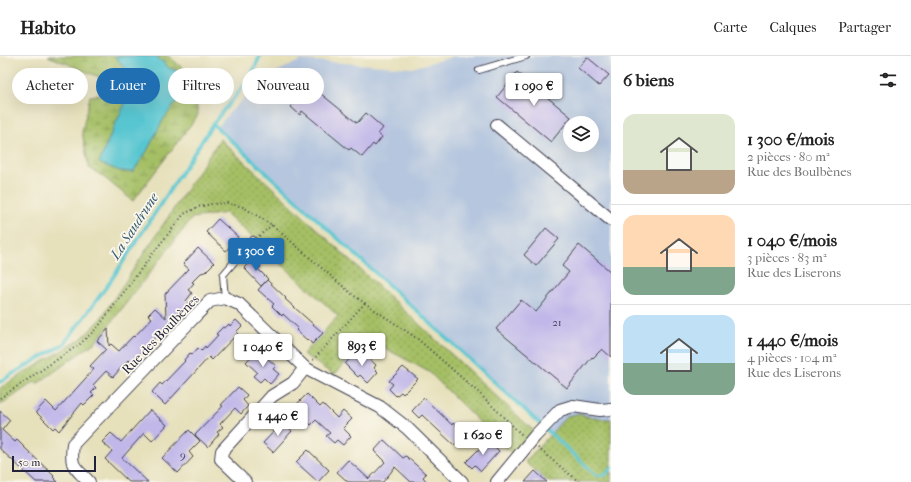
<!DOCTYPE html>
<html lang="fr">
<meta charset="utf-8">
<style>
body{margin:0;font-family:"IM FELL French Canon",serif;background:#f2f2f2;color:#222;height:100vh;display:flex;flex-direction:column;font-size:15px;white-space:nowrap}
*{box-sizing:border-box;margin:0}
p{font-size:13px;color:#767676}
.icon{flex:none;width:22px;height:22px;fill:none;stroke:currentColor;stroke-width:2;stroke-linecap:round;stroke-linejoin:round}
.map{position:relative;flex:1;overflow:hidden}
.details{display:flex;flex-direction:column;background:#fff;width:300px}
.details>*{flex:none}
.top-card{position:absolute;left:12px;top:12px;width:380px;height:36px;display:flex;gap:8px}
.tools{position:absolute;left:563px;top:60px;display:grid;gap:8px}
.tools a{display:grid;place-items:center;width:36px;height:36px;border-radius:50%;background:#fff;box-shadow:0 4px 16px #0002;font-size:20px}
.scale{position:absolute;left:12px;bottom:10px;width:84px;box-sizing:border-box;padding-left:4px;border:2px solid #22223b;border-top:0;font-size:11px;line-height:14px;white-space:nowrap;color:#22223b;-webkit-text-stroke:3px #fbf7ec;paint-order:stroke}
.price{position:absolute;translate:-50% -34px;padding:0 9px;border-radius:4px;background:#fff;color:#222;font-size:13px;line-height:26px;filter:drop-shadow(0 1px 2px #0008)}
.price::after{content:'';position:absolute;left:50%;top:24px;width:12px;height:9px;margin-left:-6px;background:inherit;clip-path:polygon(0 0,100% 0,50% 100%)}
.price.current{background:#1f6fb2;color:#fff}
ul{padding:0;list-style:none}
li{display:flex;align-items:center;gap:12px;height:100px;padding:0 12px}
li+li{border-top:1px solid #e0e0e0}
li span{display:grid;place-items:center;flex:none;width:112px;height:80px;border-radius:12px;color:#555}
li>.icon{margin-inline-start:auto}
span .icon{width:48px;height:48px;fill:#fffc;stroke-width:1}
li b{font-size:17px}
h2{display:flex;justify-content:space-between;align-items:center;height:48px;padding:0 12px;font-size:17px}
.chip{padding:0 14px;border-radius:18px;background:#fff;box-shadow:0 4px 16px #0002;font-size:14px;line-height:36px}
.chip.current{background:#1f6fb2;color:#fff}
header{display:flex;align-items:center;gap:24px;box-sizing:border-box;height:56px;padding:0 20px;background:#fff;border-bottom:1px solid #e0e0e0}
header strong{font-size:19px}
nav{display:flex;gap:22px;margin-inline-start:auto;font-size:14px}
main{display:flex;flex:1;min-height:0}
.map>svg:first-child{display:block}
</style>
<header>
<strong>Habito</strong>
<nav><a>Carte</a><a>Calques</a><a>Partager</a></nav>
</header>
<main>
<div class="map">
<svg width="611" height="426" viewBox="0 0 611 426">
<defs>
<pattern id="grass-dots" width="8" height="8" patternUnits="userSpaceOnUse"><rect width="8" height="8" fill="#a5bf65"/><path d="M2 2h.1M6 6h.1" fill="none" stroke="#869b54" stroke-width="1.8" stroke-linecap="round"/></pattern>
<pattern id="wetland-marsh" width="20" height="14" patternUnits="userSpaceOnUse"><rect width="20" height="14" fill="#a5bf65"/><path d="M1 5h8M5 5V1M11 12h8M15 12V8" fill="none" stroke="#869b54"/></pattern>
</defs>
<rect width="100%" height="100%" fill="#fbf7ec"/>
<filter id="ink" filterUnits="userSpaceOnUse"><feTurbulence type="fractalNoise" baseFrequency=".025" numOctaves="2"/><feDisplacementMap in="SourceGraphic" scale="8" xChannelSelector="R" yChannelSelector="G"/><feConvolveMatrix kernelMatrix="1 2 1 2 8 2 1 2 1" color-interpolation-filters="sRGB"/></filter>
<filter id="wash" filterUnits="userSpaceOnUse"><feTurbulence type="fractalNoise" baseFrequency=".012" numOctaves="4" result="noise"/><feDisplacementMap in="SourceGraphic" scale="16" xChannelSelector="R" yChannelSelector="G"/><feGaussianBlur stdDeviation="0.9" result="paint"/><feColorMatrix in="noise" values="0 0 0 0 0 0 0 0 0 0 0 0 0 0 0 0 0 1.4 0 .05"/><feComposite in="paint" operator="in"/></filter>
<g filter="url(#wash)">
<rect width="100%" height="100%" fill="#e6e0bb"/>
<path fill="#b5c6de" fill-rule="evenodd" d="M455,0h156v406l-15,16 -379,-350 11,-14 39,-38 35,-16 110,8zM570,67h22v22h-22z"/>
<path fill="url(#grass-dots)" stroke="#647050" d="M220,83l316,294 -22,23 -85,-84 -61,-33 -34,36 -31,-21 35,-38 -112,-103 -34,5 -95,123 -60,43 -3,-2 -27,19 -7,3v-16l81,-49 18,-18z
M577,358l22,5h12v63h-63l-23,-20 42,-46z"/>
<path fill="url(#wetland-marsh)" stroke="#647050" d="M48,0h120l15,12 11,18 4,29 -65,86 -32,-26 -12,-7 -7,-36 8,-36 13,-2 6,-13z"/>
<path fill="#59c6d1" stroke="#3e7486" d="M115,0h41l13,12 11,4 8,14 -25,34 -16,31 -14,21 -13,-1 -21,-8 14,-34 20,-43 -1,-8z"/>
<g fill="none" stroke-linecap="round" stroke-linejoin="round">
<path stroke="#59c6d1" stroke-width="3.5" d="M213,68l383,351h9l6,-7
M0,326l12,-8 52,-30 46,-62 103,-158 37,-46 10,-22"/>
</g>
<g id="blocks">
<path fill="#c1b8e9" d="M587,1l22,18 -10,11 -21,-18z
M517,16l54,45 -20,25 -54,-45z
M310,29l47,38 9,-10 17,15 -5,6 4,3 -7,9 -2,-2 -11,13 -11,-9 -2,2 -47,-39 -2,4 -9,-8z
M218,163l20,18 -12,14 -20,-19z
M546,172l13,11 -23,27 -12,-11z
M579,189l32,27v85l-9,-8 -9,9 -1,-1 -25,31 -71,-59 25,-29 15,12 33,-40 -7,-6z
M198,192l16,15 -9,9 -4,1 -9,9 2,1 -6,7 4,3 -6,8 2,2 -7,9 -2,-1 -41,45 -1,-1 -7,7 -2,-2 -15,17 -7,-6 -13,14 3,3 -5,5 3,2 -10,10 -2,-2 -23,28 -4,-4 -2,2 -17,-17 10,-11 10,10 38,-42 -4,-3 16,-17 -9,-8 11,-12 1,17 2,-2 8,7 14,-15 1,1 18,-19 -4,-3 7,-7 11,10 -1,-24 24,-25 -6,-5z
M252,203l9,8 -3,2 10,10 -7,7 -17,-18z
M267,224l19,18 -1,1 38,34 -11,11 -4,-5 -1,1 -11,-10 2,-2 -15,-14 -1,2 -10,-10 2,-2 -16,-14z
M236,264l6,6 -6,6 2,1 -26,27 -3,-3 -44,48 -13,-13 8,-9 2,2 23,-24 -1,-1 6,-7 2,2 6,-7 3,3 4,-5 1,2 12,-13 -2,-1 7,-7 2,1 4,-4 1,2z
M256,295l8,8 2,-2 10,9 -3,3 6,5 -9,10 -6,-6 -4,4 -7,-6 4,-4 -11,-10z
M355,297l5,4 3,-4 13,12 -2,3 4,4 -10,11 -8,-8 -2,2 -13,-13z
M403,311l15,12 -15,15 -2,-2 -5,4 -7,-7 4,-5 -4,-3z
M238,331l9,8 -4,5 5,6 -7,8 -6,-6 -15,16 3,3 -6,5 2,2 -11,13 -13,-12 28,-29 -2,-1z
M307,338l13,13 3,-3 14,14 6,-7 9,8 -9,9 8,8 -8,9 -6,-5 -3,3 -8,-7 4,-3 -14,-13 -5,5 -18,-17z
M424,342l28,27 1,-2 12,11 -11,11 -32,-30 -3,3 -7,-7z
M150,354l17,15 -15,16 -8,-8 -22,25 26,24h-19l-24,-23 7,-8 -10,-9 9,-9 10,9z
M0,355l10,9 -8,10 13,12 2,-2 8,8 29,28 -1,1 5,5h-22l-36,-33z
M283,366l9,9 -19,21 -10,-9z
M189,374l11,11 -11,11 4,5 -15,16 -16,-15z
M384,384l19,18 3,-2 20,18 -3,3 4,5h-16l-16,-15 -12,15h-35l-11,-10 11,-12 21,19 16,-17 -11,-11z
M488,384l11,11 -18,20 -6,-6 -3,3 -6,-6z
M308,394l21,20 -11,12 -22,-20z
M535,415l12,11h-22z"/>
</g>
</g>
<g filter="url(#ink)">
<use href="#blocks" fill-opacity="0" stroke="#3f3e4e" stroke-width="1"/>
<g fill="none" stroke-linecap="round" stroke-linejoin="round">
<defs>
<path id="service" d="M479,14l47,-14
M225,242l-2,-23 30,-35"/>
<path id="minor" d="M497,69l114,95
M89,426c-15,-16 -19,-14 -16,-38l124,-130 13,-13 15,-3 14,6 66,64 75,39 27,21 55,54
M245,426l-24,-23 1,-8 50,-55 21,-13 12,-15
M497,426l38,-46 25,-26 13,-4 27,4 11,-1"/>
</defs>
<use href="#service" stroke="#3f3e4e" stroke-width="8"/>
<use href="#minor" stroke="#3f3e4e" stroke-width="14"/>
<path stroke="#3f3e4e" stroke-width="2" stroke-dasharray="1 3" stroke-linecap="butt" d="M259,180l13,-11
M313,304l52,-57
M0,342l80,-54 18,-17 55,-74 31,-39 14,-7 13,-3 16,-1 16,4 29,18 81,70 66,45 59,52 44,43
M538,392l41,34"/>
<use href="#service" stroke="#fff" stroke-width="6"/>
<use href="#minor" stroke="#fff" stroke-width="12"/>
</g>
</g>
<g text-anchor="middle" stroke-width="3.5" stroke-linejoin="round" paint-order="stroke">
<g font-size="11" fill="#4a4866">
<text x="557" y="270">21</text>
<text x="183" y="403">9</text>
</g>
<g font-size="13" fill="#22223b" stroke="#fbf7ec">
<text transform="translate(160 278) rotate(-46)" y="5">Rue des Boulbènes</text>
</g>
<g font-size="14" font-style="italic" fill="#355b70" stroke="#fbf7ec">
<text transform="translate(134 170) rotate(-57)" y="5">La Saudrune</text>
</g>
</g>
</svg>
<div class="tools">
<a><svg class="icon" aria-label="layers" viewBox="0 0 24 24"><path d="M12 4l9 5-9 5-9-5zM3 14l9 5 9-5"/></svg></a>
</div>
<div class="scale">50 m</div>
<b class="price" style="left:534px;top:51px">1 090 €</b>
<b class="price current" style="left:256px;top:216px">1 300 €</b>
<b class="price" style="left:362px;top:311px">893 €</b>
<b class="price" style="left:263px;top:312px">1 040 €</b>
<b class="price" style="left:278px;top:381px">1 440 €</b>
<b class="price" style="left:483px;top:400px">1 620 €</b>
<div class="top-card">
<a class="chip">Acheter</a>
<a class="chip current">Louer</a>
<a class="chip">Filtres</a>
<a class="chip">Nouveau</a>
</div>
</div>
<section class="details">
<h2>6 biens<svg class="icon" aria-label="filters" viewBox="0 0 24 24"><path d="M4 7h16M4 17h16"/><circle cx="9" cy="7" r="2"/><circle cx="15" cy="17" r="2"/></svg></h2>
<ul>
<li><span style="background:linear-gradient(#dfe7d0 70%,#b9a48a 0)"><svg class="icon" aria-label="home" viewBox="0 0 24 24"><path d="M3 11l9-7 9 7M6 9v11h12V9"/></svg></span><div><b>1 300 €/mois</b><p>2 pièces · 80 m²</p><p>Rue des Boulbènes</p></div></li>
<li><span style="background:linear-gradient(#ffd9b3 65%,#7fa58c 0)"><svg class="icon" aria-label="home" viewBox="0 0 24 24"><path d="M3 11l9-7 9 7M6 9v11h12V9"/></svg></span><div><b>1 040 €/mois</b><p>3 pièces · 83 m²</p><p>Rue des Liserons</p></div></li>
<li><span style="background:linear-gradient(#bfe0f5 60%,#7fa58c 0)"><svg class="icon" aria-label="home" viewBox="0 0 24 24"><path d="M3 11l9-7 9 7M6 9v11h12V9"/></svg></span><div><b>1 440 €/mois</b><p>4 pièces · 104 m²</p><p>Rue des Liserons</p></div></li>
</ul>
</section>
</main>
